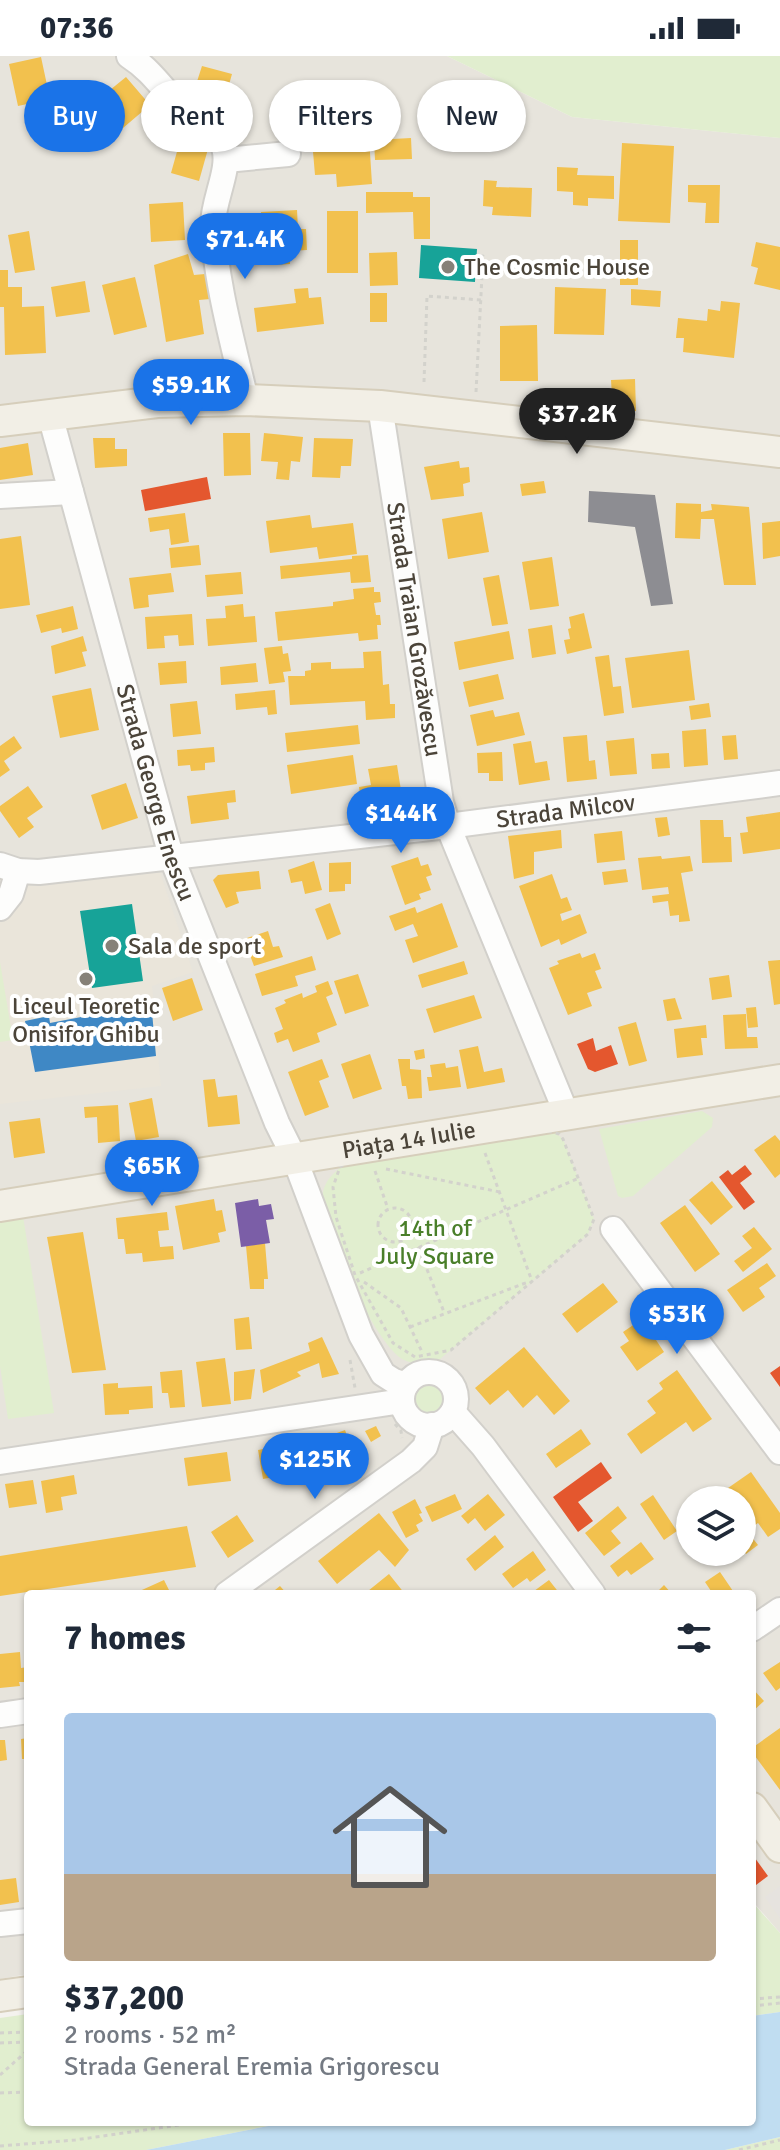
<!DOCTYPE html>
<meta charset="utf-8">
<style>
body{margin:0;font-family:Signika,sans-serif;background:#f6f6f7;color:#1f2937;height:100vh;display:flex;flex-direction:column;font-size:30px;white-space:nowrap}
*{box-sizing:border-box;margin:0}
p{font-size:26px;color:#747a83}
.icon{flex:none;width:44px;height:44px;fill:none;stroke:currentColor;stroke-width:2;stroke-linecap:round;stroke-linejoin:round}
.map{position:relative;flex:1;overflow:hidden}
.sheet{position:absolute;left:24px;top:1534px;width:732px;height:536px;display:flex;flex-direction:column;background:#fff;border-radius:8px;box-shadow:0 2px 6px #0004}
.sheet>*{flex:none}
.top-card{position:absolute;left:24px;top:24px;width:732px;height:72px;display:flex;gap:16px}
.fabs{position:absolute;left:676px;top:1430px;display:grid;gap:16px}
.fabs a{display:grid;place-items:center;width:80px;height:80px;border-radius:50%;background:#fff;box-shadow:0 2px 6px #0004;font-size:40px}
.price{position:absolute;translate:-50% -68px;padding:0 18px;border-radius:28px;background:#1a73e8;color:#fff;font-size:26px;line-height:52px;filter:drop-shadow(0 2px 4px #0008)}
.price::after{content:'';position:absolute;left:50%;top:48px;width:24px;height:18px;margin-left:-12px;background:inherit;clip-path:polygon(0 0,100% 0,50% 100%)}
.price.on{background:#222;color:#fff}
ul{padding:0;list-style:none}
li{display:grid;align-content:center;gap:16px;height:424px;padding:0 40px}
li+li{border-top:2px solid #e0e1e3}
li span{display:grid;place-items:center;height:248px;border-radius:8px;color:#555}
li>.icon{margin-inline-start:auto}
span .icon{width:144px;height:144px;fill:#fffc;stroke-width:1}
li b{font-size:34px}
h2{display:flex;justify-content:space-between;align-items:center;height:96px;padding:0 40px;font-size:34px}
.tag{padding:0 28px;border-radius:36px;background:#fff;box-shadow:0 2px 6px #0004;font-size:28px;line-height:72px}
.tag.on{background:#1a73e8;color:#fff}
.status{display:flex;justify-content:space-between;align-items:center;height:56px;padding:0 40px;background:#fff;direction:ltr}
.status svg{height:22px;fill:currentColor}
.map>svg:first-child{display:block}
</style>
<div class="status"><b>07:36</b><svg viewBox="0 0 49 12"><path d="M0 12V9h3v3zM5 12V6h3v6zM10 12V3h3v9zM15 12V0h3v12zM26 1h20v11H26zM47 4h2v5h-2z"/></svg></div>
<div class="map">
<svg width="780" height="2094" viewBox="0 0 780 2094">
<rect width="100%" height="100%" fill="#f4f2ee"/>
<path fill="#e7e4dc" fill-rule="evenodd" d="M0,0h447l125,61 208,21v1795l-25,-29 -3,2v-312h-724v380l-28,5zM690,1444h52v52h-52z"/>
<path fill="#eae5da" d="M157,807l36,109 -41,14 9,100 -161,18v-182l6,-7 16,-36z"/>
<path fill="#e1eecf" d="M447,0h333v82l-208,-21z
M0,906l13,78 -13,2z
M702,1055l11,7 -1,9 -79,69 -11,2 -4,-2 -19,-67z
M554,1076l9,7 31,80 -6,15 -148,125c-12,4 -23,7 -36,1 -27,-12 -87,-138 -81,-168 3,-15 16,-24 28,-32z
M23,1160l31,197 -46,6 -8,-53v-145z
M409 1343a21 21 0 1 1 42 0a21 21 0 1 1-42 0Z
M754,1848l26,29v79l-28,4v-110z
M28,1958v108h261l-143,28h-146v-132z
M780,2081v13h-55z"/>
<path fill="#e6e3df" d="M780,1830v32l-15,-21z"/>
<path fill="#c0ddf1" d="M780,1956v125l-55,13h-579l143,-28h463v-106z"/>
<path fill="#f2c14e" d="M41,1l9,42 -32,7 -9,-42z
M202,10l30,8 -9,32 -31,-9z
M126,21l24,28 -27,23 -15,-18 11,-10 -9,-10z
M369,81l3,47 -35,3 -1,-13 -21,1 -3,-35z
M411,82l1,21 -37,1 -1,-20z
M180,85l28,8 -9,32 -28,-8z
M622,87l52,3 -4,77 -52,-2z
M557,111l21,1 -1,7 37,1v23l-26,-1v8l-15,-1v-13l-16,-1z
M484,124l13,1 -1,6 36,1 -1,29 -39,-2 1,-8 -10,-1z
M688,129h32l-1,38h-14l1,-20 -18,-1z
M366,136h47v5h17v42h-16l-1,-27 -47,1z
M183,146l2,38 -34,2 -2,-38z
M297,154l1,19h8l1,21 -17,1v13l-14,1v-14l-19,1 -1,-22 6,-1 -1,-17z
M327,155h31v62h-31z
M29,175l6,39 -20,3 -7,-38z
M620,184h18v45h-18z
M756,186l24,5v43l-26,-6 4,-16 -7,-2z
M397,196l1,33 -28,1 -1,-33z
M188,198l6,21 11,-1 5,25 -11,1 5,34 -38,8 -12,-77z
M0,214h8v17h14v20l22,-1 2,47 -41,2 -1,-48h-4z
M135,221l12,50 -33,8 -12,-50z
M85,225l5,31 -34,5 -5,-30z
M555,231l51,2 -2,46 -50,-1z
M308,232l1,10 12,-1 3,27 -67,8 -3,-24 42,-5 -2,-14z
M631,233l30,2 -1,16 -29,-2z
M370,237h17v29h-17z
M721,245l19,2 -6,55 -51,-6 1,-14h-8l2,-20 29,3 1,-12 12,2z
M537,269l1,56h-38v-55z
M635,323l1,32 -23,2 -2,-33z
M223,377h27l1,42 -27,1z
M264,377l39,4 -3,25 -9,-1 -2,19 -13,-1 2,-17 -17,-1z
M93,382h22v11h12v17l-32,2z
M314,382l39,1 -2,27h-10l-1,12 -28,-1z
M28,387l5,32 -33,5v-32z
M459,405l1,7 9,-1 1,15 -7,2 1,12 -33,4 -7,-33z
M544,425l2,12 -24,3 -2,-12z
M676,447l25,1v8l11,-2 -1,-6 38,3 7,78h-32l-10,-66h-13l-1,20 -25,-1z
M482,456l7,40 -41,7 -6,-40z
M185,457l4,29 -18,3 -2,-16 -19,3 -2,-14z
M310,459l2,13 41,-5 4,31 -38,5 -2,-12 -47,6 -4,-32z
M780,465v35l-17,3 -1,-36z
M21,480l9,69 -30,4v-70z
M199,489l2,20 -30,3 -2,-20z
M368,499l3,27 -20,1 -1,-11 -69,7 -1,-13 72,-7v-3z
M552,501l7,49 -29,4 -8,-48z
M241,516l2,22 -36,3 -2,-22z
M171,517l3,19 -26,3 1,12 -15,2 -5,-31z
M499,519l9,49 -16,2 -9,-48z
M374,531v5h6l1,10 -7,1 2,12h4l1,10h-4l1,14 -19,2 -1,-8 -80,8 -3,-29 58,-6v-4l21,-3 -1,-10z
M243,548l1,13 11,-1 2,26 -49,4 -2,-27 20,-1 -1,-12z
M73,550l5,23 -16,4 -1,-5 -20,5 -5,-18z
M584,557l8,35 -25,6 -3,-14 6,-1 -2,-10 3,-1 -2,-11z
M192,558l2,31 -15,1 -1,-11 -14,1 1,12 -18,1 -2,-32z
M552,569l4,29 -24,4 -4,-29z
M509,575l5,28 -55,11 -5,-28z
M83,580l4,15 -5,1 4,14 -31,8 -4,-28z
M282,590l1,8 5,-1 3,18 -8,1 2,10 -16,2 -5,-36z
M689,594l6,50 -63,8 -7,-50z
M381,595l2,34 6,-1 1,20h5v14l-29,2 -1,-19 -75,4 -2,-29h17v-5l6,-1v-7l20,-1v7l33,-1 -1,-16z
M609,599l4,32 8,-1 3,27 -20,3 -9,-59z
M186,605l1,22 -27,2 -2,-22z
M256,607l2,19 -37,3 -1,-18z
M498,618l6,25 -35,8 -6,-25z
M91,632l8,42 -39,8 -8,-42z
M275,634l2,24 -9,1 -1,-8 -31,3 -1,-16z
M197,645l4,33 -28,3 -3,-33z
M709,647l2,14 -20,3 -2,-14z
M493,654l2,7 24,-5 6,23 -48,11 -7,-31z
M358,669l2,19 -73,8 -2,-19z
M706,673l2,36 -24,2 -2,-36z
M587,679l2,26 6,-1 2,19 -30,3 -4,-45z
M736,679l2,24 -14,1 -2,-24z
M14,680l8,12 -18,13 6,9 -10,7v-31z
M634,682l3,36 -27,2 -4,-35z
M531,685l4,22 12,-2 3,19 -31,5 -6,-41z
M214,691l1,15 -10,1v7l-14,1 -1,-6 -12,1 -1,-16z
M502,696l1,29h-14v-8h-11l-1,-20z
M669,697l1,15 -18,1 -1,-15z
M353,699l4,29 -66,10 -4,-29z
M397,709l6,38 -41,5 -3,-21 12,-2 -3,-16z
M126,727l12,35 -36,12 -11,-35z
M28,730l15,21 -16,11 7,9 -15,11 -19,-27v-5z
M235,734l1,12 -9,1 2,16 -38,5 -4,-28z
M780,756v37l-37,5 -3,-21 8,-1 -2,-15z
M667,761l3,18 -12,2 -3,-19z
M700,764h23l1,17h7l1,25 -30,1z
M561,774l1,18 -28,4v22l-20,5 -6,-43z
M622,775l3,29 -28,3 -3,-29z
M661,800l1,3 28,-3 3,15 -12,2 9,48 -11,1v-7l-9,1 -2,-15 -15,2 -1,-7 17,-2 -1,-7 -26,3 -4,-32z
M418,801l3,9 7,-2 4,11 -6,2 5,13 -12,4 2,5 -16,6 -14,-39z
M314,805l8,29 -17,4 -3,-13 -11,2 -3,-13z
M351,806v22h-6v7l-16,1v-29z
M626,813l2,13 -24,3 -2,-13z
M259,815l2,18 -25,3 3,11 -13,5 -13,-28 5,-5z
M552,818l9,25 6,-2 5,13 -12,4 2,7 18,-7 7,19 -26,12 -2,-6 -18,8 -22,-61z
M330,847l11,31 -14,6 -12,-31z
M442,847l16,44 -45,16 -8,-23 13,-4 -5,-12 -18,7 -6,-15 26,-9 2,6z
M268,875l5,16 6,-1 4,11 -29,9 -10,-27z
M580,897l2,5 13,-5 6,16 -6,2 7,17 -15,5 5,13 -24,9 -19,-47 10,-4 -2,-3z
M312,900l4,14 -21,6 3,10 -36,10 -7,-22z
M780,904v44l-6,1 -6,-44z
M464,905l4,13 -46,14 -4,-13z
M358,918l11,32 -24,8 -11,-33z
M729,919l3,22 -20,3 -3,-22z
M192,922l11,32 -30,11 -11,-33z
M328,925l5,13 -7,3 11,28 -20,8 3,9 -27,10 -5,-13 -11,4 -3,-10 9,-4 -8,-21 11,-5 -2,-3 18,-7 1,5 14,-6 -2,-6z
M474,939l8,23 -48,15 -8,-24z
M675,942l7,21 -15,2 -4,-21z
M756,951l2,20 -10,1 -2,-20z
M746,958l1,23h10l1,11 -33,1 -2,-34z
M636,966l11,39 -18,5 -11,-39z
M706,969l1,13h-6l2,17 -26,3 -3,-29z
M478,990l6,26 18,-4 3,14 -38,7 -8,-39z
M424,993l1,9 -9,2 -2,-9z
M370,998l12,35 -29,10 -12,-35z
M322,1003l7,18 -10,4 10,26 -24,9 -17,-44z
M398,1003h12v10l11,1 1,28 -14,1 -2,-13h-4z
M445,1007l1,5 12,-2 3,21 -32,4 -2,-14h5l-2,-12z
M215,1023l3,18 19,-2 3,29 -32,3 -5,-47z
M152,1042l7,39 -23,4 -7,-38z
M118,1049l2,36 -22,2 -1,-26 -12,1 -1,-11z
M40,1062l5,35 -31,5 -5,-36z
M775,1079l5,6v33l-5,4 -21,-28z
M712,1125l21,26 -22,18 -22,-25z
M214,1143l2,12 6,-1 4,21 -8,2 2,9 -37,8 -8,-44z
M685,1149l35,49 -25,18 -35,-49z
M167,1156l2,18 -11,1 2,16 13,-1 1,13 -31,3 -1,-9 -16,1 -2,-15h-6l-2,-21z
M754,1171l18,22 -29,23 -9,-11 18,-13 -10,-12z
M83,1176l23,138 -34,3 -25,-136z
M265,1187l3,36h-4v10h-14l-4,-43z
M767,1207l9,13 -17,12 6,9 -22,15 -16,-22z
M603,1227l15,19 -41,31 -15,-19z
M249,1261l3,32 -16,1 -2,-31z
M642,1263l22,33 -27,19 -17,-24 9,-6 -6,-9z
M322,1281l17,37 -17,4 -3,-15 -22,9 4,4 -38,17 -3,-23 50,-19 -2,-8z
M524,1291l46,54 -16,14 -17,-20 -14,13 -15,-18 -18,15 -15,-17z
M225,1302l6,46 -29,3 -6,-45z
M255,1313l-4,30 -17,2v-29z
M182,1314l3,37 -15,1 -2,-15h-6l-2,-21z
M677,1314l35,49 -19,13 -7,-10 -45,32 -14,-20 29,-21 -9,-12 16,-12 -4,-6z
M118,1327v5l34,-2 1,22 -24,2v4l-24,1 -2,-31z
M376,1370l5,10 -10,6 -6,-11z
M581,1373l10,15 -35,24 -10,-14z
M345,1374l12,34 -21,7 -7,-18 -9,3 -5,-15z
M280,1390l5,29 -22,4 -5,-29z
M227,1396l4,29 -43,5 -4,-28z
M751,1416l29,41v16l-12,8 -10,-14 -11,8 11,14 -12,9 -4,-6v-48h-5l-9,-12z
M74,1419l3,19 -16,3 2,13 -17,3 -5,-32z
M33,1424l4,24 -28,4 -4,-24z
M455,1438l7,15 -30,13 -7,-15z
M488,1438l17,21 -20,16 -10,-13 -7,6 -7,-8z
M653,1439l24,36 -13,9 -24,-36z
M415,1443l7,14 -3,1 4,7 -7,4 3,6 -13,7 -14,-26z
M618,1450l9,12 -16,13 10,12 -17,13 -19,-23z
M379,1457l30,37 -14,17 -16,-17 -42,34 -19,-23z
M237,1459l17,26 -26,17 -17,-26z
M187,1470l9,41 -196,29v-40z
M495,1479l9,12 -29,24 -9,-12z
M641,1486l13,17 -23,16 -4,-5 -9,7 -8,-11z
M533,1495l13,19 -16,12 -3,-4 -14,10 -11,-14z
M710,1496h24l-16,12z
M720,1516l15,22h-22l-8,-12z
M389,1518l16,20h-34l-3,-3z
M164,1524l7,14h-38z
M549,1524l11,14h-30z
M664,1529l8,9h-17z
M280,1530l7,8h-17z
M20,1596l1,16 7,-1v15h-9l1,4 -20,2v-34z
M780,1606v26l-4,3 -13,-18z
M752,1632l12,13 -12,11z
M780,1672v62l-28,-38v-4z
M28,1682v21h-6l-1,-20z
M0,1684h5l2,20 -7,1z
M16,1822l3,24 -19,3v-25z"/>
<path fill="#e4572e" d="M207,421l4,22 -66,12 -4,-21z
M593,982l3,13 15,-6 7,19 -23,8 -7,-3 -11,-25z
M745,1109l7,9 -12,9 15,19 -11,8 -25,-33 9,-7 4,5z
M780,1310v21l-10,-14z
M601,1406l11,16 -34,24 15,19 -15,11 -25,-35z
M752,1798l16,22 -16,12z"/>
<path fill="#7b5ea7" d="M258,1143l1,7 12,-2 3,15 -8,1 4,23 -29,4 -6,-44z"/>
<path fill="#3f88c5" d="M151,945l5,55 -121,16 -10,-51 24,-5 1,7 78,-15v-5z"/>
<path fill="#17a398" d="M421,189l56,4 -2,33 -56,-4z
M132,848l11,77 -51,7 -12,-77z"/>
<path fill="#8d8d92" d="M589,435l66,4 18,109 -22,2 -16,-79 -47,-5z"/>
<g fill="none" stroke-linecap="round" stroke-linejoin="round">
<defs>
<g id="minor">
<path d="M129,0c27,17 41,45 65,64 10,8 26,15 30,28 7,21 -12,54 -11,78 3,58 20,117 33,174"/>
<path d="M226,104l62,-6"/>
<path id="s1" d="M380,350l61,396 7,24 119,289"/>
<path id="s2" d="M50,359l121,441 106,267 17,34 67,178 22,39 11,7 12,4"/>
<path d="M0,440l71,-4"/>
<path id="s3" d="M0,809l18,6 21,1 409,-46 332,-43"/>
<path d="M0,852l11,-14 7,-23"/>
<path d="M613,1173l167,223"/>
<circle cx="429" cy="1343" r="27"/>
<path d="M453,1356l30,34 110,148"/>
<path d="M0,1406l402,-61"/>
<path d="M227,1538l184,-133 14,-14 7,-22"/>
<path d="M752,1573l28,-19"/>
<path d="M0,1659l28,-4"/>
<path d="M0,1868l28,-3"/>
</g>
<g id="major">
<path d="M0,365l157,-19 89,-2 134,6 400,46"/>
<path id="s4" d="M0,1150l780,-126"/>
<path d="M752,1752l28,39"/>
<path d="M0,1940l28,-4"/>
</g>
</defs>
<use href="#minor" stroke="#d2d0cb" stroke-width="28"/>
<use href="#major" stroke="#d6cebb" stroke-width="34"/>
<path stroke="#d3d2cc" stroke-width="3" stroke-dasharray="4 4" stroke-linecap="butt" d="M424,326l3,-86 54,4
M476,336l7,-136h-7
M548,1075l11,3 4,5 31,80 -6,15 -137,116 -36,7 -22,-14 -38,-68 -19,-58 -3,-30 7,-20 11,-7z
M485,1097l47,128
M386,1113l114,23
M375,1115l13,38
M378 1169a17 17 0 1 1 34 0a17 17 0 1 1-34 0Z
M418,1191l26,65
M360,1217l219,-95
M364,1226l37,26 22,46
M410,1271l118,-45
M350,1304l5,28
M395,1368l6,7 1,7
M752,1943l28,-2
M752,1950l28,-3
M0,1977l28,-1
M0,1987l28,-1
M0,2019l28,-25
M0,2037l28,-1
M0,2090l75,-6 125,-18
M739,2094l41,-10"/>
<use href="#minor" stroke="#fdfdfc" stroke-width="24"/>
<use href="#major" stroke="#f2efe6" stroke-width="30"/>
</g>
<g fill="#868178" stroke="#fff" stroke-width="3">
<circle cx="448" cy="211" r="8"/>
<circle cx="112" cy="890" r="8"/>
<circle cx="86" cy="923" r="8"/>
</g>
<g text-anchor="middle" stroke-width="8" stroke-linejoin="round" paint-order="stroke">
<g font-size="24" fill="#4b4439" stroke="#fff" text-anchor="start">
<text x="464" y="219">The Cosmic House</text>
<text x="128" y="898">Sala de sport</text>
<text x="86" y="958" text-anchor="middle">Liceul Teoretic<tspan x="86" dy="28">Onisifor Ghibu</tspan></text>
</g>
<g font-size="24" fill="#4b4439" stroke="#fff">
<text dy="8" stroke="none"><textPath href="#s1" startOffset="226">Strada Traian Grozăvescu</textPath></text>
<text dy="8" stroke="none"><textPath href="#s2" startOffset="392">Strada George Enescu</textPath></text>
<text dy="8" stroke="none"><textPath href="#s3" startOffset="570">Strada Milcov</textPath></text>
<text dy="8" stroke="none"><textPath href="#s4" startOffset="414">Piața 14 Iulie</textPath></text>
</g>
<g font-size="24" fill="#4a7f2a" stroke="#fff">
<text x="435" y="1180">14th of<tspan x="435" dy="28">July Square</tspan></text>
</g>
</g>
</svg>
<div class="fabs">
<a><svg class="icon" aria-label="layers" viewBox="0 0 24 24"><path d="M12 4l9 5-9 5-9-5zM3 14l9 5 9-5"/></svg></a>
</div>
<b class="price" style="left:245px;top:225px">$71.4K</b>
<b class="price" style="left:191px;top:371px">$59.1K</b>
<b class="price on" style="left:577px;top:400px">$37.2K</b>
<b class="price" style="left:401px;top:799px">$144K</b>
<b class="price" style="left:152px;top:1152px">$65K</b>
<b class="price" style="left:677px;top:1300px">$53K</b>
<b class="price" style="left:315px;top:1445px">$125K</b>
<div class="top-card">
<a class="tag on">Buy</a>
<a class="tag">Rent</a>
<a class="tag">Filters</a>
<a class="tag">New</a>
</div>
<section class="sheet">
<h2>7 homes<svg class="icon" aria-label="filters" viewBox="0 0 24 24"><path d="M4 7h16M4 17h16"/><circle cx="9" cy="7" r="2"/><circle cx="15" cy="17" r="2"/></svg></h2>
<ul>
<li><span style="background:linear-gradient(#a9c7e8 65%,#b9a48a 0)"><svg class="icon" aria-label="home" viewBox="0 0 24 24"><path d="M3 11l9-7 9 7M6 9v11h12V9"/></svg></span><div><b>$37,200</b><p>2 rooms · 52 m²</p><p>Strada General Eremia Grigorescu</p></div></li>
</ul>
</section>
</div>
